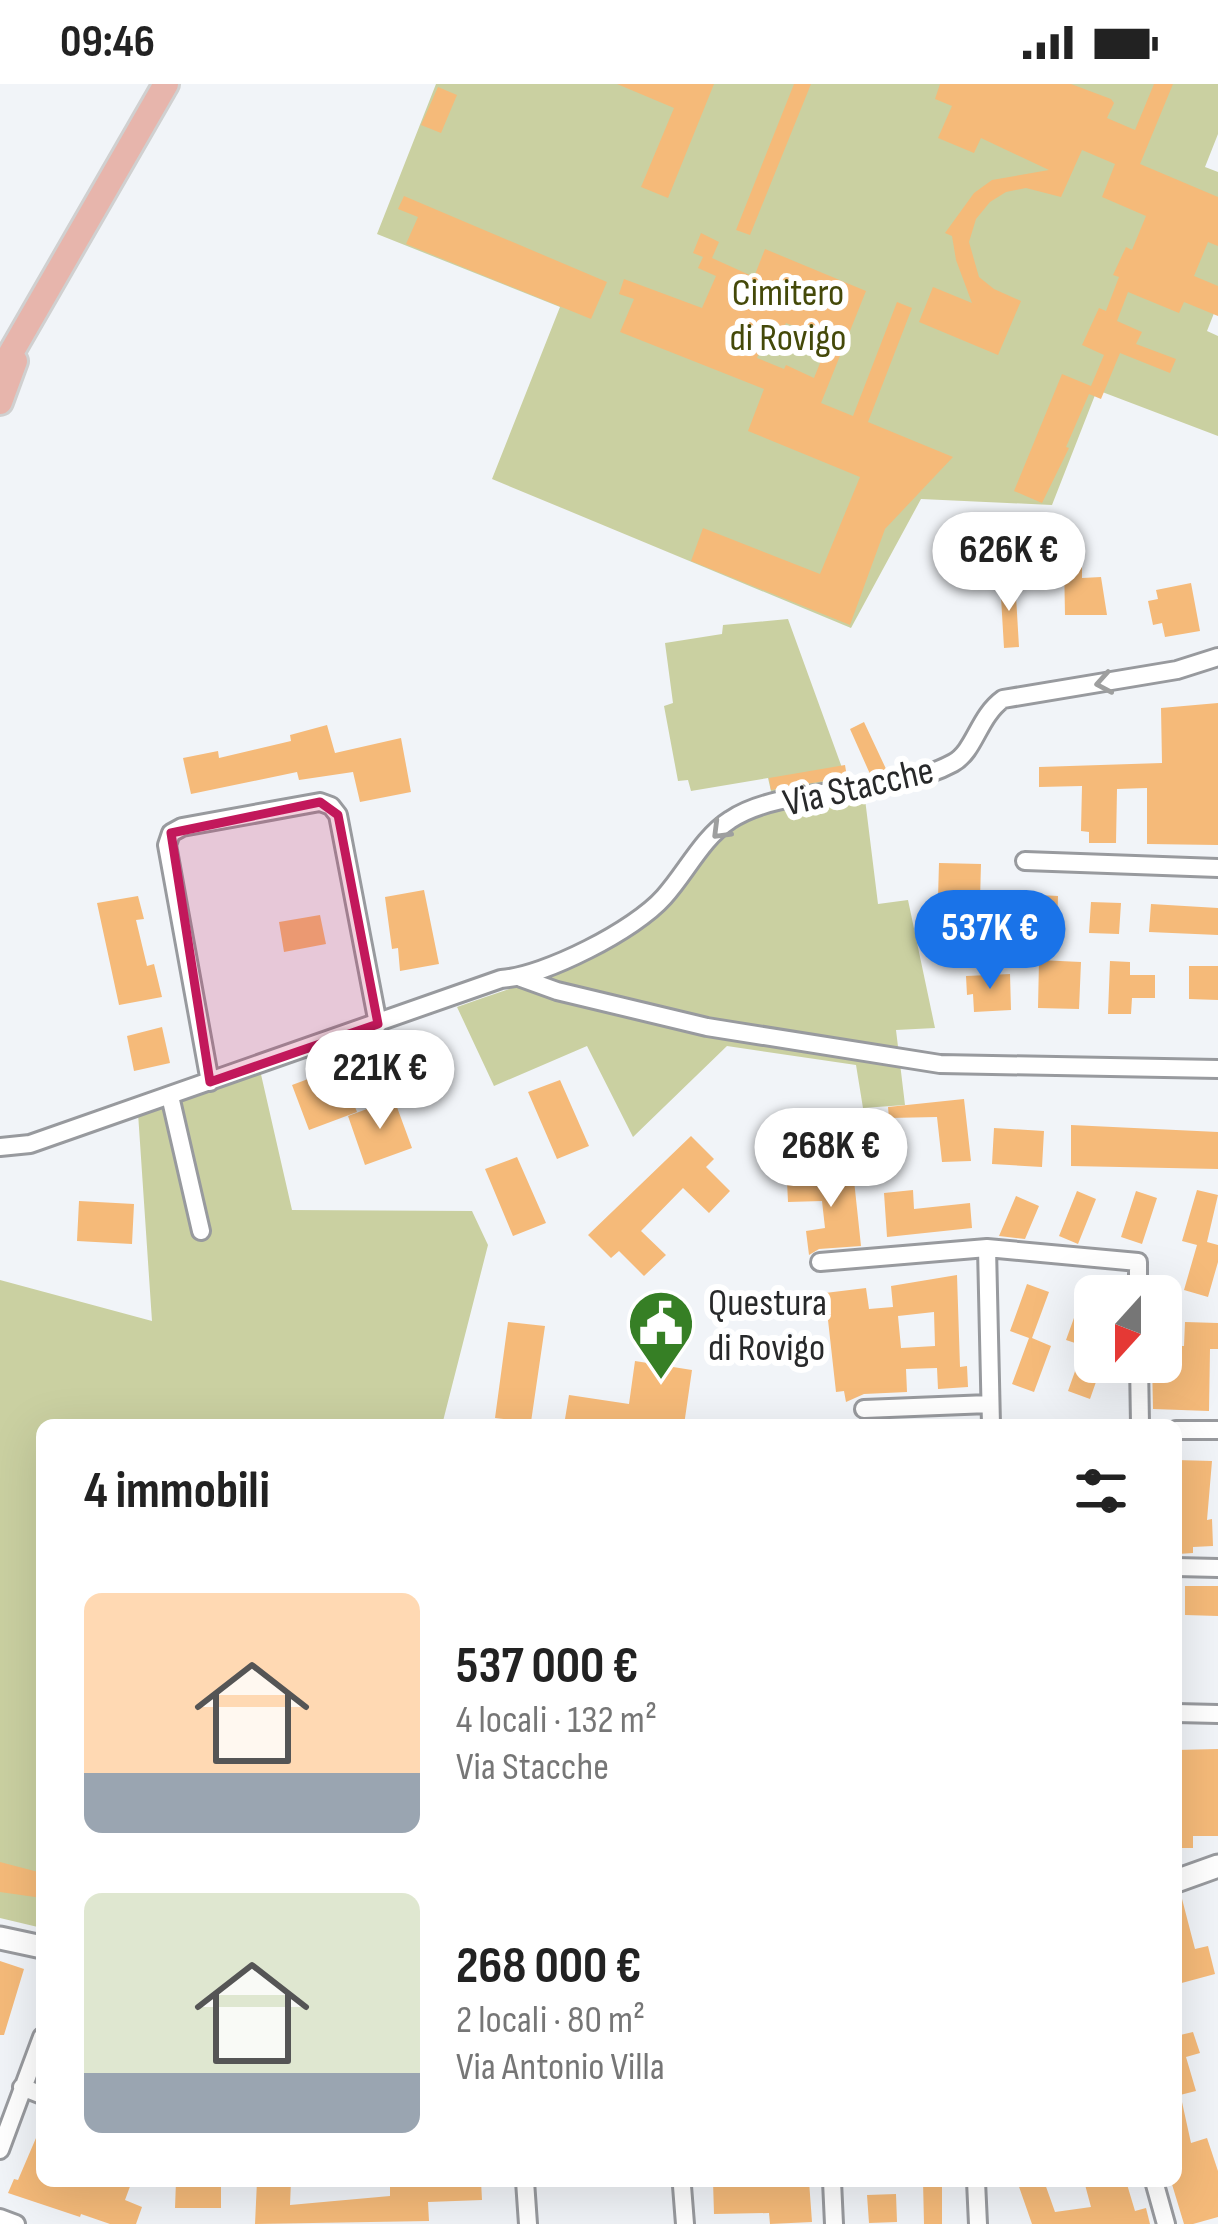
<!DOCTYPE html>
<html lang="it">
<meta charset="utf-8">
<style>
body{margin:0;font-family:"Sofia Sans Condensed",sans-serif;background:#f2f2f2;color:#222;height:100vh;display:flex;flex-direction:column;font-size:45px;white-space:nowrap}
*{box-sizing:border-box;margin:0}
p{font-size:39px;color:#767676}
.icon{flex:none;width:66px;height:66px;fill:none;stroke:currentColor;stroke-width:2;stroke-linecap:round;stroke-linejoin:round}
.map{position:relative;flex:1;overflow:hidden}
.drawer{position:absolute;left:36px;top:1335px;width:1146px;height:768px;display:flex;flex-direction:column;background:#fff;border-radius:18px;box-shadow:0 12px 48px #0002}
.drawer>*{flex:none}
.needle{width:78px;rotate:201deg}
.buttons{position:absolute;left:1074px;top:1191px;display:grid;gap:24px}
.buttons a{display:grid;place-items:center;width:108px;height:108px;border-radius:18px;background:#fff;box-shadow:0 12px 48px #0002;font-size:60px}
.price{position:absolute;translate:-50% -102px;padding:0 27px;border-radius:42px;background:#fff;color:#222;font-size:39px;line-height:78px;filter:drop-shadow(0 3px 6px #0008)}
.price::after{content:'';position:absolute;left:50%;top:72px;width:36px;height:27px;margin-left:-18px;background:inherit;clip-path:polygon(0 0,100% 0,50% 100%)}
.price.selected{background:#1a73e8;color:#fff}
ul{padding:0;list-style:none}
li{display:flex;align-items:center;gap:36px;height:300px;padding:0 48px}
li span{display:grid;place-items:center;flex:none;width:336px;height:240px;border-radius:18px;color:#555}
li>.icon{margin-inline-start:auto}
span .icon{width:144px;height:144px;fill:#fffc;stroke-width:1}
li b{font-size:51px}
h2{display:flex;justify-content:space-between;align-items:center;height:144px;padding:0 48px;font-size:51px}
.status{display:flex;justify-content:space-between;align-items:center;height:84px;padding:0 60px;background:#fff;direction:ltr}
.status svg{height:33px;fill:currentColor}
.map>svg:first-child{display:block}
</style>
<div class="status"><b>09:46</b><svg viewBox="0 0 49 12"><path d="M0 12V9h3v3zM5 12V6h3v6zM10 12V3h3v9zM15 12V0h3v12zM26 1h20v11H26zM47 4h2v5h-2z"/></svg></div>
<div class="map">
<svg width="1218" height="2140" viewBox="0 0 1218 2140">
<rect width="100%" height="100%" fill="#f1f4f8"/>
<path fill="#cad0a1" d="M436,0h782v50l-13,33 13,5v131l-11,28 11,5v100l-121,-46 -45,115 -131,-6 -70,129 -359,-149 68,-172 -183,-73z
M788,535l61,168 -76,13 -5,-22 -77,13 -3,-11 -10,1 -14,-75 9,-3 -8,-60 57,-9 1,-9z
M865,715l13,105 30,-4 27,128 -39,2 9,75 -42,3 -7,-43 -129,-19 -94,91 -46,-91 -93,40 -37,-79c61,-22 125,-39 179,-76 42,-28 63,-77 103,-105 33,-23 87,-22 126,-27z
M260,986l32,140 180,1 16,34 -46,180h-400v503l-42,-10v-638l152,41 -14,-208z"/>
<path fill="#f5ba79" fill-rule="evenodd" d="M617,0h97l-46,114 -27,-11 33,-79z
M794,0h17l-61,151 -14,-5z
M940,0h131l40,15 3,4 -7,15 28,12 19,-46h19l-33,80 78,33v49l-10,-4 -14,34 24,10v30l-34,-14 -5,11 -51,-21 -11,29 25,11 -6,12 40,15 -6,14 -50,-20 -19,46 -12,-5 -23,53 3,1 -27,55 -28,-12 48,-117 29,12 13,-31 -22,-10 17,-37 7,3 13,-34 -6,-2 13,-28 6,3 14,-34 -44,-19 13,-33 -33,-14 -21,47 -35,-9 -20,4 -16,10 -14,17 -7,23 10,35 15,12 27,12 -23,54 -79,-33 14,-35 39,16 -16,-43 -4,-24 -7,-3 29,-40 18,-13 57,-10 -68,-32 -7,15 -36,-15 14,-32 -17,-7z
M438,3l19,8 -16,38 -20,-8z
M404,112l203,86 -16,37 -185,-75 12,-27 -20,-8z
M701,149l18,9 -7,16 42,19 11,-28 101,42 -45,112 32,13 44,-114 15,6 -44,114 85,35 -68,72 -35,96 -159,-64 12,-33 117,46 40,-97 -112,-46 16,-42 -144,-57 14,-33 -15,-5 5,-15 78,29 14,-32 -18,-8 5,-11 -10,-4zM786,239l43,18 -15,37 -28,-13 -2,4 -27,-11 13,-32 12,5z
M1064,478h18v16l19,-1 6,38h-42z
M1015,495l4,68 -15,1 -4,-68z
M1191,499l9,48 -35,6 -3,-14 -9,2 -5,-24 10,-2 -2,-9z
M1218,619v142l-71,-1v-56l-30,1 -1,54h-27v-11l-8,-1 1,-45 -43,1v-20l123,-4 -1,-55z
M864,638l23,49 -17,3 -20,-45z
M327,641l8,28 66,-15 10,54 -51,10 -7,-30 -54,8 -2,-8 -106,22 -8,-36 35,-7 1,7 72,-17 -1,-6z
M845,681l2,12 -76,13 -2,-12z
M939,779l42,1 -1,36 -42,-2z
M424,806l15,74 -39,7 -2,-23 -6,1 -7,-52z
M1021,810l37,2 -1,36 -37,-2z
M138,812l6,23 -8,1 11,46 7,-2 8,33 -43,8 -22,-102z
M1091,818l30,1 -2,31 -30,-1z
M1151,820l67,4v27l-69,-3z
M320,831l6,29 -42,8 -5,-30z
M1039,876l42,2 -2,47 -41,-1z
M1110,877l20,1v13h25v23h-23l-1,16h-23z
M1189,882h29v34l-29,-1z
M1010,890l1,36 -37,2 -1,-18 -6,1 -1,-19z
M162,943l8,36 -36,8 -7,-35z
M340,983l17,45 -48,18 -17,-45z
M560,996l29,66 -32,13 -29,-67z
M394,1015l18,49 -47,17 -17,-49z
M964,1015l7,62 -29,1 -5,-45 -48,1 -1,-11z
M1071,1041l147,7v37l-147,-3z
M994,1044l50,3 -2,36 -50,-3z
M691,1052l23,23 -8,8 24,24 -21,22 -26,-25 -42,43 25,24 -22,21 -25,-25 -8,7 -23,-23z
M517,1073l29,66 -33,13 -28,-67z
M853,1087l8,75 -42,3 -10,6 -3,-24 19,-3 -3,-27 -34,1 -1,-21 45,-1v-7z
M913,1106l1,19 56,-6 2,25 -85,9 -3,-44z
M1197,1106l21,5 -11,47 11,3v17l-10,35 -24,-7 13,-45 -15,-4z
M1077,1107l19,8 -18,45 -19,-8z
M1136,1107l21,7 -15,46 -21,-7z
M1016,1112l23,10 -14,33 -26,-3z
M79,1117l55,3 -2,40 -55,-3z
M957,1191l3,92 7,-1 1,21 -30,2 -1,-21 -31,1 1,23 -43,2 -18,8 -2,-11 -8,1 -11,-99 41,-5 3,21 24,-2 -2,-21zM934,1228l1,34 -34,2 -3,-32z
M1027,1200l22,8 -17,46 19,8 -17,46 -22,-8 17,-46 -19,-7z
M1083,1209l12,4v65h8l-13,37 -22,-8 16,-45 -18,-6z
M508,1238l37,4 -14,96 -36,-4z
M1185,1238l33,1v26h-8l-1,62 -56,-2 -1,-47h9v-16h23z
M635,1277l57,9 -8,55h-120l5,-30 60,9z
M1176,1376l36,1 -5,59 5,-1 1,27 -20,1v6l-15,1z
M1185,1502h33v30l-33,-1z
M1218,1665v87h-25v12h-17v-98z
M0,1778l42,11v25l-42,-6z
M1181,1811l14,54 13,-3 7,28 -37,10 -2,-88z
M0,1877l24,8 -20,66h-4z
M1193,1948l7,21 -14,4 10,34 -20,5v-60z
M1182,2018l9,41 16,-5 11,33v46l-25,7h-9l-13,-43h5v-78z
M42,2040v57h90l-7,19 17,7 -6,17h-26l-29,-10 -1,3 -72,-24 6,-14 4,1z
M176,2097h45v27h-46z
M257,2097h34l-1,24 100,-9v-15h91l1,19 -54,2 1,19 -174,3z
M713,2097h96l3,41 -42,2 -1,-11 -55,1z
M923,2097h19v43h-18z
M1017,2097h27l11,31 36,-5 -7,-26h42l9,30 11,-3 4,16h-118z
M896,2110l1,28 -28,1 -2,-28z"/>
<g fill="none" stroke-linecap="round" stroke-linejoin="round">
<defs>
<path id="street" d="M1025,777l193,7
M521,894l36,13 150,36 233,37 278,5
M210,998l-43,-237 4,-12 11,-6 138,-25 11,4 7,9 40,209
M170,1012l31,135
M0,1063l30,-3 471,-165c44,-3 134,-49 163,-82 22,-24 38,-59 66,-77 53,-36 159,-22 223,-57 22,-12 25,-46 50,-64l174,-29 41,-13
M987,1164l151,14v34
M820,1178l167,-14 4,177
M1139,1278l1,63
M864,1325l125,-5
M1176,1346h42
M1176,1483l42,1
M1176,1629l42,1
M22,2003l20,8
M0,2066l42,-113
M525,2097l3,43
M832,2097l2,43
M976,2097l2,43
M1154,2097l12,43
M682,2102l3,38
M0,2134l16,6"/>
<path id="secondary" d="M1176,1797l42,-15
M0,1854l42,9"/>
<path id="primary" d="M0,288l166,-288
M0,318l15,-41"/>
</defs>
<use href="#street" stroke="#989a9e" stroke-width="22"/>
<use href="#secondary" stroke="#989a9e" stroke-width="27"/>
<use href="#primary" stroke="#d0d0d0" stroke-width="30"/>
<use href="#street" stroke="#fff" stroke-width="16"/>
<use href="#secondary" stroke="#fff" stroke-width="21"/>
<use href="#primary" stroke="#e7b5ac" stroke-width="24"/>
</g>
<defs><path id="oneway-chevron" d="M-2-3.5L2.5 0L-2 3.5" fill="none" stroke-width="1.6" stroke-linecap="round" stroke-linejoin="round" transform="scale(3)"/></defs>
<g stroke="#9e9f9f">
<use href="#oneway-chevron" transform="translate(1104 599) rotate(170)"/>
<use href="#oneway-chevron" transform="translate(720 747) rotate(135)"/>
</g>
<path fill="#c2185b" fill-opacity="0.2" stroke="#c2185b" stroke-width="9" stroke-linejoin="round" d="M320,718l18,13 40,209 -168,58 -39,-249z"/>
<defs>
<symbol id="civic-pin" viewBox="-11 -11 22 30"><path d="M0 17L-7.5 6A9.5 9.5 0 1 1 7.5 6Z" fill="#367f25" stroke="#fff"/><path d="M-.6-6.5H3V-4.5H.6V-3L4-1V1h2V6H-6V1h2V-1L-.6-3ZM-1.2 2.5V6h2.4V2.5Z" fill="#fff"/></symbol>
</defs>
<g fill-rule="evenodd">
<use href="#civic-pin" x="623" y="1201" width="76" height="104"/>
</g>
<g text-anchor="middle" stroke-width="12" stroke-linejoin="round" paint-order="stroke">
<g font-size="39" fill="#444909" stroke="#fff">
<text x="788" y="221">Cimitero<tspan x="788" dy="45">di Rovigo</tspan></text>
</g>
<g font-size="39" fill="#28292a" stroke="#fff">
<text transform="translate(858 701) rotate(-13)" y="14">Via Stacche</text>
</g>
<g font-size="39" fill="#28292a" stroke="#fff" text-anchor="start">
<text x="708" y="1231">Questura<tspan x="708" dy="45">di Rovigo</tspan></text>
</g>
</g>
</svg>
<div class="buttons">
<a><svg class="needle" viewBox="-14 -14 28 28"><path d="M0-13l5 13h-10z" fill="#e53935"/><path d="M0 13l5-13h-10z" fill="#767676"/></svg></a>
</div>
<b class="price" style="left:1009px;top:530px">626K €</b>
<b class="price selected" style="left:990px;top:908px">537K €</b>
<b class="price" style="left:380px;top:1048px">221K €</b>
<b class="price" style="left:831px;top:1126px">268K €</b>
<section class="drawer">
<h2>4 immobili<svg class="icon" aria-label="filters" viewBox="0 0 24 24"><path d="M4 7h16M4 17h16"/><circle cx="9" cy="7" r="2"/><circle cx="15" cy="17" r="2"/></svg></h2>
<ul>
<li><span style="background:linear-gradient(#ffd9b3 75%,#9aa5b1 0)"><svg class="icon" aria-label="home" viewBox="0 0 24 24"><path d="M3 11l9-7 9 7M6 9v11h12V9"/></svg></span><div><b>537 000 €</b><p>4 locali · 132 m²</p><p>Via Stacche</p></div></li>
<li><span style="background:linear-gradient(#dfe7d0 75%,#9aa5b1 0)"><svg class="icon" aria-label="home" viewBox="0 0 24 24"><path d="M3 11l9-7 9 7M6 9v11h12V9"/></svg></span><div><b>268 000 €</b><p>2 locali · 80 m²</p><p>Via Antonio Villa</p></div></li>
</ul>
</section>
</div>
